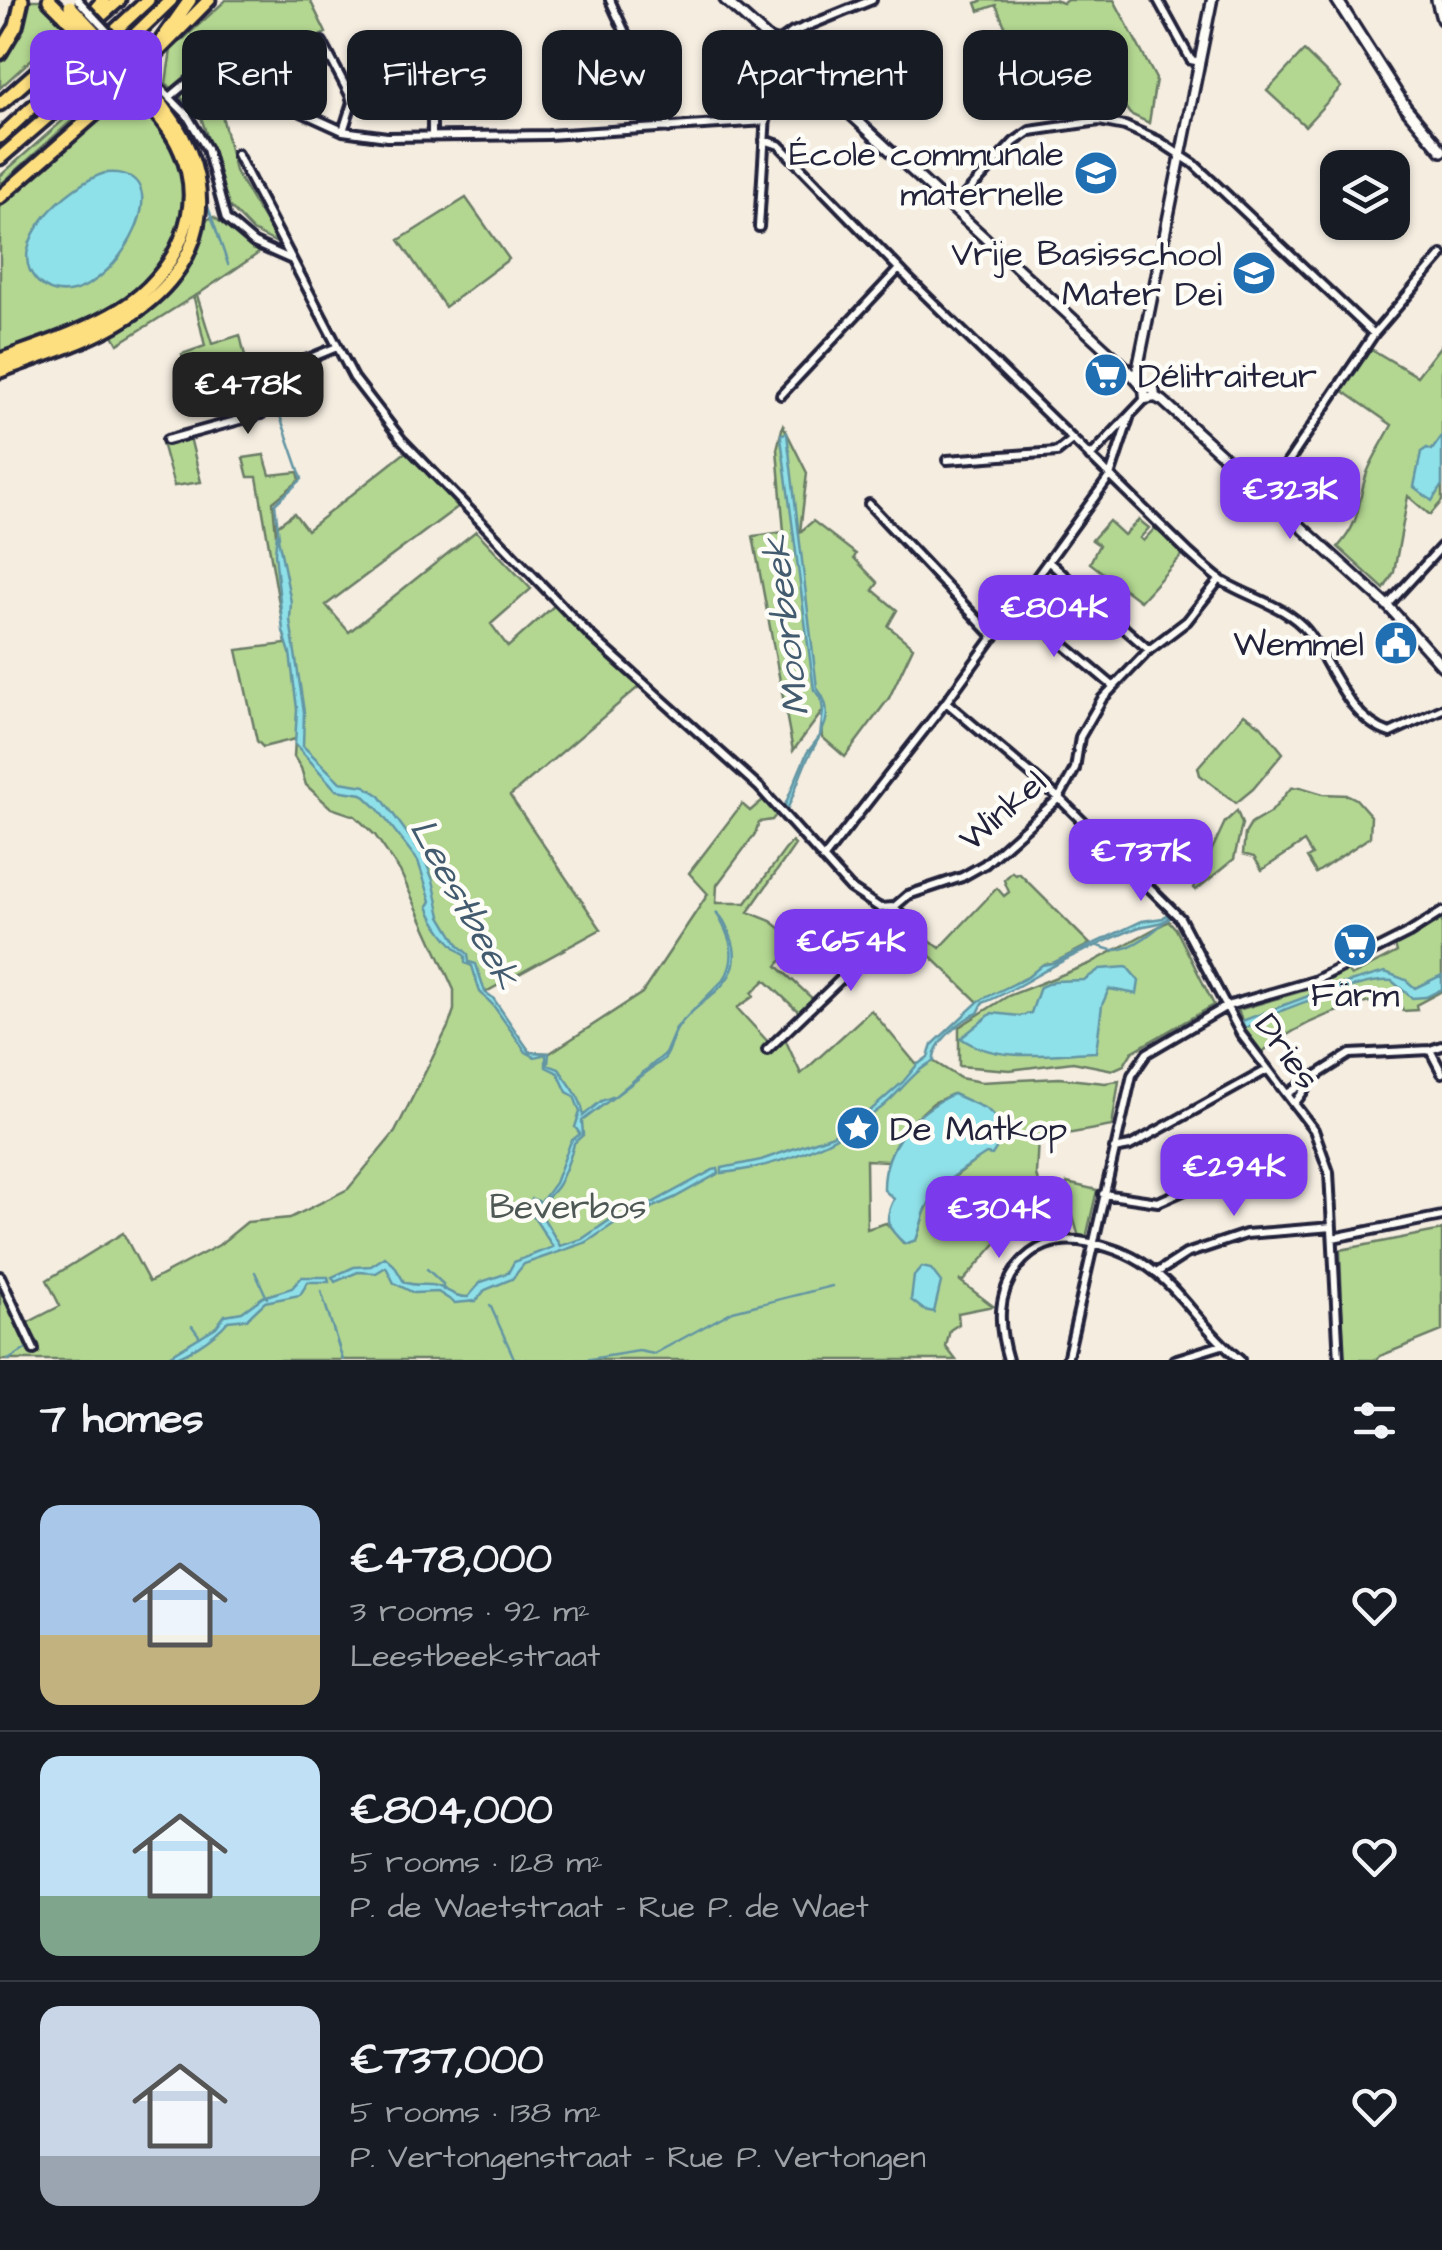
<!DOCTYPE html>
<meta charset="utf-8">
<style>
body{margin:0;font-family:"Architects Daughter",sans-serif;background:#20242c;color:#f1f3f6;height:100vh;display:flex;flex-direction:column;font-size:38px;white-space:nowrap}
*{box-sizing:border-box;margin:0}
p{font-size:32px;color:#9ea1a6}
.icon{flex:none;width:55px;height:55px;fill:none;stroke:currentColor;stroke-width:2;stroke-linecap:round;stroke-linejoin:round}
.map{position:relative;height:1360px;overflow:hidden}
.panel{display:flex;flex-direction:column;background:#171b24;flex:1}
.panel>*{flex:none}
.banner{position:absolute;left:30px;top:30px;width:1382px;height:90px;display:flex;gap:20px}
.buttons{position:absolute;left:1320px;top:150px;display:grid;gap:20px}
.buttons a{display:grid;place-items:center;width:90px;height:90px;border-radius:20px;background:#171b24;box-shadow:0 2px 8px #0004;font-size:50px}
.price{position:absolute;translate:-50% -85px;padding:0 22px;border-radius:20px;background:#7c3aed;color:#fff;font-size:32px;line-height:65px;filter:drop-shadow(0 2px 5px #0008)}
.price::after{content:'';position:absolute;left:50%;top:60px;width:30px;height:22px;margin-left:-15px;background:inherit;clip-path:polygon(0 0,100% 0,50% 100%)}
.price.active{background:#222;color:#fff}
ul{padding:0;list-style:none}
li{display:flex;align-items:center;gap:30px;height:250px;padding:0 40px}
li+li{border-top:2px solid #363941}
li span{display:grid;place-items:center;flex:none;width:280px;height:200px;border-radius:20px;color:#555}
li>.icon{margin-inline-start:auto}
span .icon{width:120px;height:120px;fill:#fffc;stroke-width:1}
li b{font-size:42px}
h2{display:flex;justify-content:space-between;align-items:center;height:120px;padding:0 40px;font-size:42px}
.pill{padding:0 35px;border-radius:20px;background:#171b24;box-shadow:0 2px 8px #0004;font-size:35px;line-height:90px}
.pill.active{background:#7c3aed;color:#fff}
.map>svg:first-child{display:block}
</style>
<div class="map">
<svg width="1442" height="1360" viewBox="0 0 1442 1360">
<rect width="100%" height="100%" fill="#f5ede0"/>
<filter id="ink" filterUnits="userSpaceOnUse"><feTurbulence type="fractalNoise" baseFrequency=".01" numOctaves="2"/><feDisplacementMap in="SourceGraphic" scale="20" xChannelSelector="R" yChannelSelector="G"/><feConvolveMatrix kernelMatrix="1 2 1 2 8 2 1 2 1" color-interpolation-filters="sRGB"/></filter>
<g filter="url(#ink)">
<path fill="#b3d791" stroke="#6a7c66" stroke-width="2.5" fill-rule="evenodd" d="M25,0h18l24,27 -67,61v-27l17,-29z
M226,0h84l16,33 -41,19 -17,60 -51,-18 18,77 44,73 -26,-13 -24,-25 -28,-89 -35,-34 5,-33z
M983,0h72l8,3 4,-3h47l42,79 -7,44 -19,-9 -26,-36 -19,5 -16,-3 -72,7 -7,6 -17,-44 4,-2 5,9 30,-13 -16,-38 -17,6 -3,-8z
M409,36l21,46 -34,18 -11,-20 -26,15 -6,-12 25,-15 -6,-12z
M1304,51l37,36 -36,39 -38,-35z
M113,76l4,4 -117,105v-9z
M127,94c19,20 41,38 52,65 10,27 8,57 -5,82 -33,69 -107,89 -174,113v-147z
M466,198l43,61 -64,48 -46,-67z
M214,217l33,27 15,7 -65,44 15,49 28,-9 10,42 -58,18 -10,-41 23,-8 -11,-48 2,-3 -78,49 -6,-11 70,-62 12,-17 9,-33z
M1442,344v157l-12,14 -22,-19 -14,76 -10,17 -46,-42c25,-28 18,-43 29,-74 5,-14 17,-33 25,-48l-49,-34 28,-42 46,27z
M783,425l24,48 -7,59 13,-11 43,33 -2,4 24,25 -5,7 24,20 -9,16 25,21 -24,51 -44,59 -23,-20 3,-29 -32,43 -40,-215 31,-4 -7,-83z
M190,437l11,45 -27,4 -12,-43z
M407,451l52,55 -133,99 23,27 127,-101 55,58 -40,35 17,23 47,-42 86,80 -131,111 91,133 -115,63 44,60 20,1 92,-60 66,-99 -19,-21 53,-69 8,7 13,-11 13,15 -4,5 -13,2 -4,12 -38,51 -1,18h30l39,-53 7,-8 3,3 -47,67 23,9 27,21 -21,24 38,35 -14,13 -36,-34 -13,13 2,3 -17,12 33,36 14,-7 17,37 70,-64 45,54 17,-3 27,17 21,4 78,-4 46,5 14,-2 -7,45 -74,13 -2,35 15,65 -6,1 -9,-27 -21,9 -52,59 -4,-1 34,26 -35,7 1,11 -9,6 -4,17 10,13h-956v-77l26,59 13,3 -12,-22 33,-17 -13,-26 76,-47 26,49 70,-37 28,-23 43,-4 58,-29 47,-57 53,-105 6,-17v-20l-54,-119 -25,-36 -20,-19 -24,-8 -25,-23 -5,-17 -7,-11 1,-18 -32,8 -6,-6 -20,-91 49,-6 -29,-167h-9l-5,-19 21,-3 6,20 28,-3 2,8 -27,22 3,33 1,-9 17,-13 13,17zM953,1094l34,16 6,29c-14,27 -46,36 -63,63 -8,11 -9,26 -14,38l-12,4 -18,-21 -19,6 -1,-69 22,1 17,-33 28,-25z
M1139,520l10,8 -9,10 3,3 12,-13 28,26 -43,47 -50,-38 9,-18 -7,-5 17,-19 15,14z
M1244,714l17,12 22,27 -30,36 -17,14 -36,-28 -2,-8z
M1300,787l23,7 25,1 8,4 15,17 -1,21 -54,36 -9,-15 5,-3 -8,-13 -42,28 -8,-13 -11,-3 2,-20 6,-10 20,-12 20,-24z
M1237,811l5,13 -8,35 -38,31 -2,-2 31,-66z
M1012,872l4,3 3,-2 71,71 -37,19 -9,1 -16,13 -50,25 -85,-82 6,-4 41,32 57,-60 7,8 5,-4 -5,-12z
M1442,916v75l-26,14 1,5 -14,1 -5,-15c-54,10 -92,23 -136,56l-16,-21 -8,-21 78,-23 31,-16 4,5 46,-24 -2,-7 3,-2z
M1169,921l7,8 38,76 -82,47 -8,13 -11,5 -40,-8 -63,8 -51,-4v-39l49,-31 81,-32z
M1067,1183l30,7 -11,48 -7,-1 -9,-30 -4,-2z
M1442,1230v101l-62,25 -3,4h-33l-4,-110z"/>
<path fill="#8fe1e9" stroke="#6395a3" stroke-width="2.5" d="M105,173c93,-9 -10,162 -67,109 -38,-37 33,-99 67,-109z
M787,433l30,255c22,28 2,47 -10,72 -8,17 -13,35 -21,52l-1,-7 22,-52 13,-17 3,-25 -2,-14 -7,-7 -33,-252v-4z
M1442,436v49l-10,16 -18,-14 7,-35 6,-4 5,2z
M277,533l14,69 -1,18 14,92 -1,34 37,36 25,4 15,10 43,59 10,25 8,36 18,30 9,8 1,8 7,2 9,28 8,6 37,54 19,1 -1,12 11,4c9,14 25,31 24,47l18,-15 14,-5 50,-42 11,-26 48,-49c15,-23 5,-45 -8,-67 7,5 11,15 15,25 19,49 -37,61 -55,94 -6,10 -4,19 -12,28l-82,62 1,14 -9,8c-1,8 -11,34 -16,42 -5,8 -12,12 -16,21l-9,-2 -2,3 13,12 16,27 22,-7 28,-19 29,-10 74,-40 5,-1 1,4 -45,25 -59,25 -28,19 -63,22 -12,15 -27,11 -9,11 -21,2 -17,-11 -24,1 -20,-10 -8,-16 -10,6 -18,-1 -23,10 -3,-5 22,-10 17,-1 14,-9 9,8 10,17c12,5 21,1 33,4 12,4 17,11 31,11l13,-15 27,-9 6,-11 39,-15 -26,-40 5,-8 9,3 14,-19 16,-42 9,-7 -5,-7 5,-15 -6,-16 -7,-4 -9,-19 -12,-6v-13l-11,3 -9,-5 -33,-47 -13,-13 -8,-26 -7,-3v-7c-16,-12 -31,-33 -37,-50l3,-5 -13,-40 -41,-53 -15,-14 -26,-4 -41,-46 2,-35 -7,-56 -7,-22 -8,-78z
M1167,914l3,4c-10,7 -18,6 -30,9 -16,5 -35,15 -51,22 -38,14 -67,39 -106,54l-5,10c-16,6 -46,31 -44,48 -21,10 -34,32 -53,47 -44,35 -102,59 -159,65v-5l39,-8 72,-25 38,-25 32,-28 14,-17 11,-8 4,-12 47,-44 49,-24 14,-12 11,-2 89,-42 21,-3z
M1127,967l12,14 -2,13 -28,-5 -7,16 -6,47c-41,1 -100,12 -135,-14l31,-25 28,3 11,-3 9,-26 14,-6 30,-1 16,-11z
M1385,972l21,8 9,8 27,-13v14l-16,8 -14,1 -20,-17c-31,-3 -118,31 -147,47l-3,-7 90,-34z
M953,1094l34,15 11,11 -5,19 4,8 -5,8 -6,-1c-22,14 -49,31 -60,55 -4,10 -6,21 -10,31l-11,4c-18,-16 -22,-24 -11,-45l-10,-9c-1,-45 32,-78 69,-96z
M922,1267l9,2 10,13 -7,30 -10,-2 -13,-10 3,-24z
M302,1277h26l1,5h-21l-8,13 -35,7 -18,17 -19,2c-12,15 -47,39 -66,39l54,-33 9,-12 17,-3 21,-15 29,-9z"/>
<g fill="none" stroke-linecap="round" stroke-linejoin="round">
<path stroke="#6395a3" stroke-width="2.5" d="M207,204l21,60
M267,414l12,-1 23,66 -27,25 4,33
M1098,946c5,1 10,4 16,4 18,0 45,-21 55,-34
M427,1269l16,15v6
M255,1272l12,26
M321,1291l22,69
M490,1305l24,53 13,2
M25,1322l12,21
M192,1326l8,11
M8,1360l18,-11 1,-6
M584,1360l55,-9 15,3 79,-43 99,-25"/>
<defs>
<path id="minor" d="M610,0l59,128
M1158,0l33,60 9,2
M432,34v103
M782,40l11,-8 79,-32
M322,42l28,53 2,8 -9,28
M159,87l28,28 20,34 19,70 28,24 36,16
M170,97l23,-19 29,-2 121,55 44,6 161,-2 218,-14
M764,140l15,5 131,135 279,273c10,9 20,18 30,26 27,18 67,26 88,52 24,32 41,89 83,102l52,-24
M237,154l117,224 47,61 190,197 168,151 91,101 30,20 14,-1
M953,208l61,-66 16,-11 69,-10 26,5 34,15 35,23 180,170
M759,227l7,-113 8,-61
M781,395l118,-126
M184,401l83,-25 70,-29
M167,440l94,-26 6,-38
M1090,457l55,-58
M947,460l110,-8 15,-12
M1266,495l108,-161 68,-79
M869,504l125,133
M1050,563l99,87
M1018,606l95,80
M1387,606l55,-60
M946,702l113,96 121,120 61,116 73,96 15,42 10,188
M823,859l123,-157 164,-226 20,-61
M894,907l26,26
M767,1050l76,-73 42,-52 9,-18 14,-12 54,-18 23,-13 74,-66 16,-29 5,-32 22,-38 47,-49 38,-29 33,-42
M1430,1050l12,23
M1287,1094l63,-40 80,-4 12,-4
M1295,1103l18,-25
M1114,1149l16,-3 137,-76
M1103,1194l55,8 61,-27
M1333,1238l109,-22
M1158,1272l28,-18 60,-20 86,-7
M0,1276l34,74
M1008,1360c-10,-34 -12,-64 10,-94 15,-19 38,-28 61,-25 89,12 101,69 161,119
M1067,1360l65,-285 15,-22 80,-47 87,-25 95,-48 33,-21
M1174,1360l48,-15"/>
<path id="tertiary" d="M725,0l47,42 2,11h10l341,314 19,22 1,10 10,-2
M772,42l10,-2 4,5 -2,8
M1136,377l76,-377
M1144,389h10l1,8 8,4 224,204 55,61"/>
<path id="secondary" d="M1337,0l69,108 36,43
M1437,0l5,19"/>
<path id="motorway" d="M49,0l13,13
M83,23l20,-23
M161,41l29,-41
M0,53l16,-27 6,-26
M0,104l119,-104
M0,137l148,-137
M0,158l67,-58 104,-100
M0,197l104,-91 105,-106
M0,360c41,-15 83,-28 121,-51 53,-33 87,-99 59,-159 -8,-19 -22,-35 -36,-50
M0,371c43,-16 89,-29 128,-54 90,-58 92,-148 24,-224"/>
</defs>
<use href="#minor" stroke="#22223b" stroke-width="14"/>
<use href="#tertiary" stroke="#22223b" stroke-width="15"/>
<use href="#secondary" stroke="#22223b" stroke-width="16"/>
<use href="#motorway" stroke="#22223b" stroke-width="19"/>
<use href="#minor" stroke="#fdfcf7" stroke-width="6"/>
<use href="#tertiary" stroke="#fdfcf7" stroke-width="8"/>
<use href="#secondary" stroke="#fdfcf7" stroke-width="9"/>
<use href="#motorway" stroke="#fedf80" stroke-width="11"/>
<defs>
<path id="minor-bridge" d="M78,0l81,87"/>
<path id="motorway-bridge" d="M70,6l82,87
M62,13l82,87"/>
</defs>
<use href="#minor-bridge" stroke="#22223b" stroke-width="14" stroke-linecap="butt"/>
<use href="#motorway-bridge" stroke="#22223b" stroke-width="19" stroke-linecap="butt"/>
<use href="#minor-bridge" stroke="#fdfcf7" stroke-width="6"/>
<use href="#motorway-bridge" stroke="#fedf80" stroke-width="11"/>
</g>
</g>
<defs>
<symbol id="school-disc" viewBox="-11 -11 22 22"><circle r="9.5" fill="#1f6fb2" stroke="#fdfcf7"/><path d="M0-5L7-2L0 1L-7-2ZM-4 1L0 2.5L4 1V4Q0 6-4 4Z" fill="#fff"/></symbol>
<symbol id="supermarket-disc" viewBox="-11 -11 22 22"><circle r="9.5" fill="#1f6fb2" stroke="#fdfcf7"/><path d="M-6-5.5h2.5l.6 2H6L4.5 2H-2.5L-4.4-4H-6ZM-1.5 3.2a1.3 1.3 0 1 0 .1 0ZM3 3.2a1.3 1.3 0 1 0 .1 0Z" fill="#fff"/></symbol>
<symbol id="civic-disc" viewBox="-11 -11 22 22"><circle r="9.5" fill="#1f6fb2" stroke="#fdfcf7"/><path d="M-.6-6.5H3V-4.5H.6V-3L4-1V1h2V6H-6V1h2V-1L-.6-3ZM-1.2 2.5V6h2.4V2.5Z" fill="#fff"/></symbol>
<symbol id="sight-disc" viewBox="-11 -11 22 22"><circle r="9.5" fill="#1f6fb2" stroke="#fdfcf7"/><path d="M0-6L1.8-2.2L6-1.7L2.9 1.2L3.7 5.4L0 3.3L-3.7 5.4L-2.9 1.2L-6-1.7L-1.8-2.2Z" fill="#fff"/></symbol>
</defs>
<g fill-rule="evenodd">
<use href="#school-disc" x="1071" y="148" width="50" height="50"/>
<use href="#school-disc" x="1229" y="248" width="50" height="50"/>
<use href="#supermarket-disc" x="1081" y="350" width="50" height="50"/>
<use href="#civic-disc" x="1371" y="618" width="50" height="50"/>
<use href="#supermarket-disc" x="1330" y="920" width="50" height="50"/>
<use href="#sight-disc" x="833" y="1103" width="50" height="50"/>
</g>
<g text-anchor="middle" stroke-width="9" stroke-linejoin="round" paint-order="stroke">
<g font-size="35" fill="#22223b" stroke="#fdfcf7" text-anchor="end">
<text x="1064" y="165">École communale<tspan x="1064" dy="40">maternelle</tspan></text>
<text x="1222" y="265">Vrije Basisschool<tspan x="1222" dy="40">Mater Dei</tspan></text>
<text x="1138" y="387" text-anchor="start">Délitraiteur</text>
<text x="1364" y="655">Wemmel</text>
<text x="1355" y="1006" text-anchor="middle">Färm</text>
<text x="890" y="1140" text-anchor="start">De Matkop</text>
</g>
<g font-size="35" fill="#22223b" stroke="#fdfcf7">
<text transform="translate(1002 810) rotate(-41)" y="12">Winkel</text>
<text transform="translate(1288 1051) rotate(54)" y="12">Dries</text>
</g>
<g font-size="35" fill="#4e5855" stroke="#fdfcf7">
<text x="568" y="1218">Beverbos</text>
</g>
<g font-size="38" font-style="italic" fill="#435b6f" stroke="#fdfcf7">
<text transform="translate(785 626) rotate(-97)" y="13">Moorbeek</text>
<text transform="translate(466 903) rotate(61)" y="13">Leestbeek</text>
</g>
</g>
</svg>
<div class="buttons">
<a><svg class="icon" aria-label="layers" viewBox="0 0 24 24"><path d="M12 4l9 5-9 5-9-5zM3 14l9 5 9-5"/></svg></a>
</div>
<b class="price active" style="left:248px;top:437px">€478K</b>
<b class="price" style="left:1290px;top:542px">€323K</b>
<b class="price" style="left:1054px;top:660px">€804K</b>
<b class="price" style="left:1141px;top:904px">€737K</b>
<b class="price" style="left:851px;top:994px">€654K</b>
<b class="price" style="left:1234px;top:1219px">€294K</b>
<b class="price" style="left:999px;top:1261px">€304K</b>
<div class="banner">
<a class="pill active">Buy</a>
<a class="pill">Rent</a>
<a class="pill">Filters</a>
<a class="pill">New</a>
<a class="pill">Apartment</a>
<a class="pill">House</a>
</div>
</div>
<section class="panel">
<h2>7 homes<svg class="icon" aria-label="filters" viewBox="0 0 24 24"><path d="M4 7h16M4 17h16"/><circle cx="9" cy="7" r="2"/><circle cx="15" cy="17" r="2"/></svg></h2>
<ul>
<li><span style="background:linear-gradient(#a9c7e8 65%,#c2b280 0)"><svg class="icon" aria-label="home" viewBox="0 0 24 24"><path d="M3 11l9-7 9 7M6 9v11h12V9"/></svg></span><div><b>€478,000</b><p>3 rooms · 92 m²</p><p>Leestbeekstraat</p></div><svg class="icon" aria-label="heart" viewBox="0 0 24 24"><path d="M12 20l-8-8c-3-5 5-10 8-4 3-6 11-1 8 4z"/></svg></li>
<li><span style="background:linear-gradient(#bfe0f5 70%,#7fa58c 0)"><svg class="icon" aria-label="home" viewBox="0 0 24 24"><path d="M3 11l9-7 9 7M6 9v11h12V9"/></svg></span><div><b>€804,000</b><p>5 rooms · 128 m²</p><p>P. de Waetstraat - Rue P. de Waet</p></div><svg class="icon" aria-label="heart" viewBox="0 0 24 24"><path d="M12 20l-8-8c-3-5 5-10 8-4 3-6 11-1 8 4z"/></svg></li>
<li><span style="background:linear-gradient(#c9d6e8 75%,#9aa5b1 0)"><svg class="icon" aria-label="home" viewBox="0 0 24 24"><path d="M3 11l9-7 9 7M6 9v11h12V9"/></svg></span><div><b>€737,000</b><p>5 rooms · 138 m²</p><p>P. Vertongenstraat - Rue P. Vertongen</p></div><svg class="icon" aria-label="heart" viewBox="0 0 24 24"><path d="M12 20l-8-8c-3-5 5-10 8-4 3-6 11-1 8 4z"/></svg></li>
</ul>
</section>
